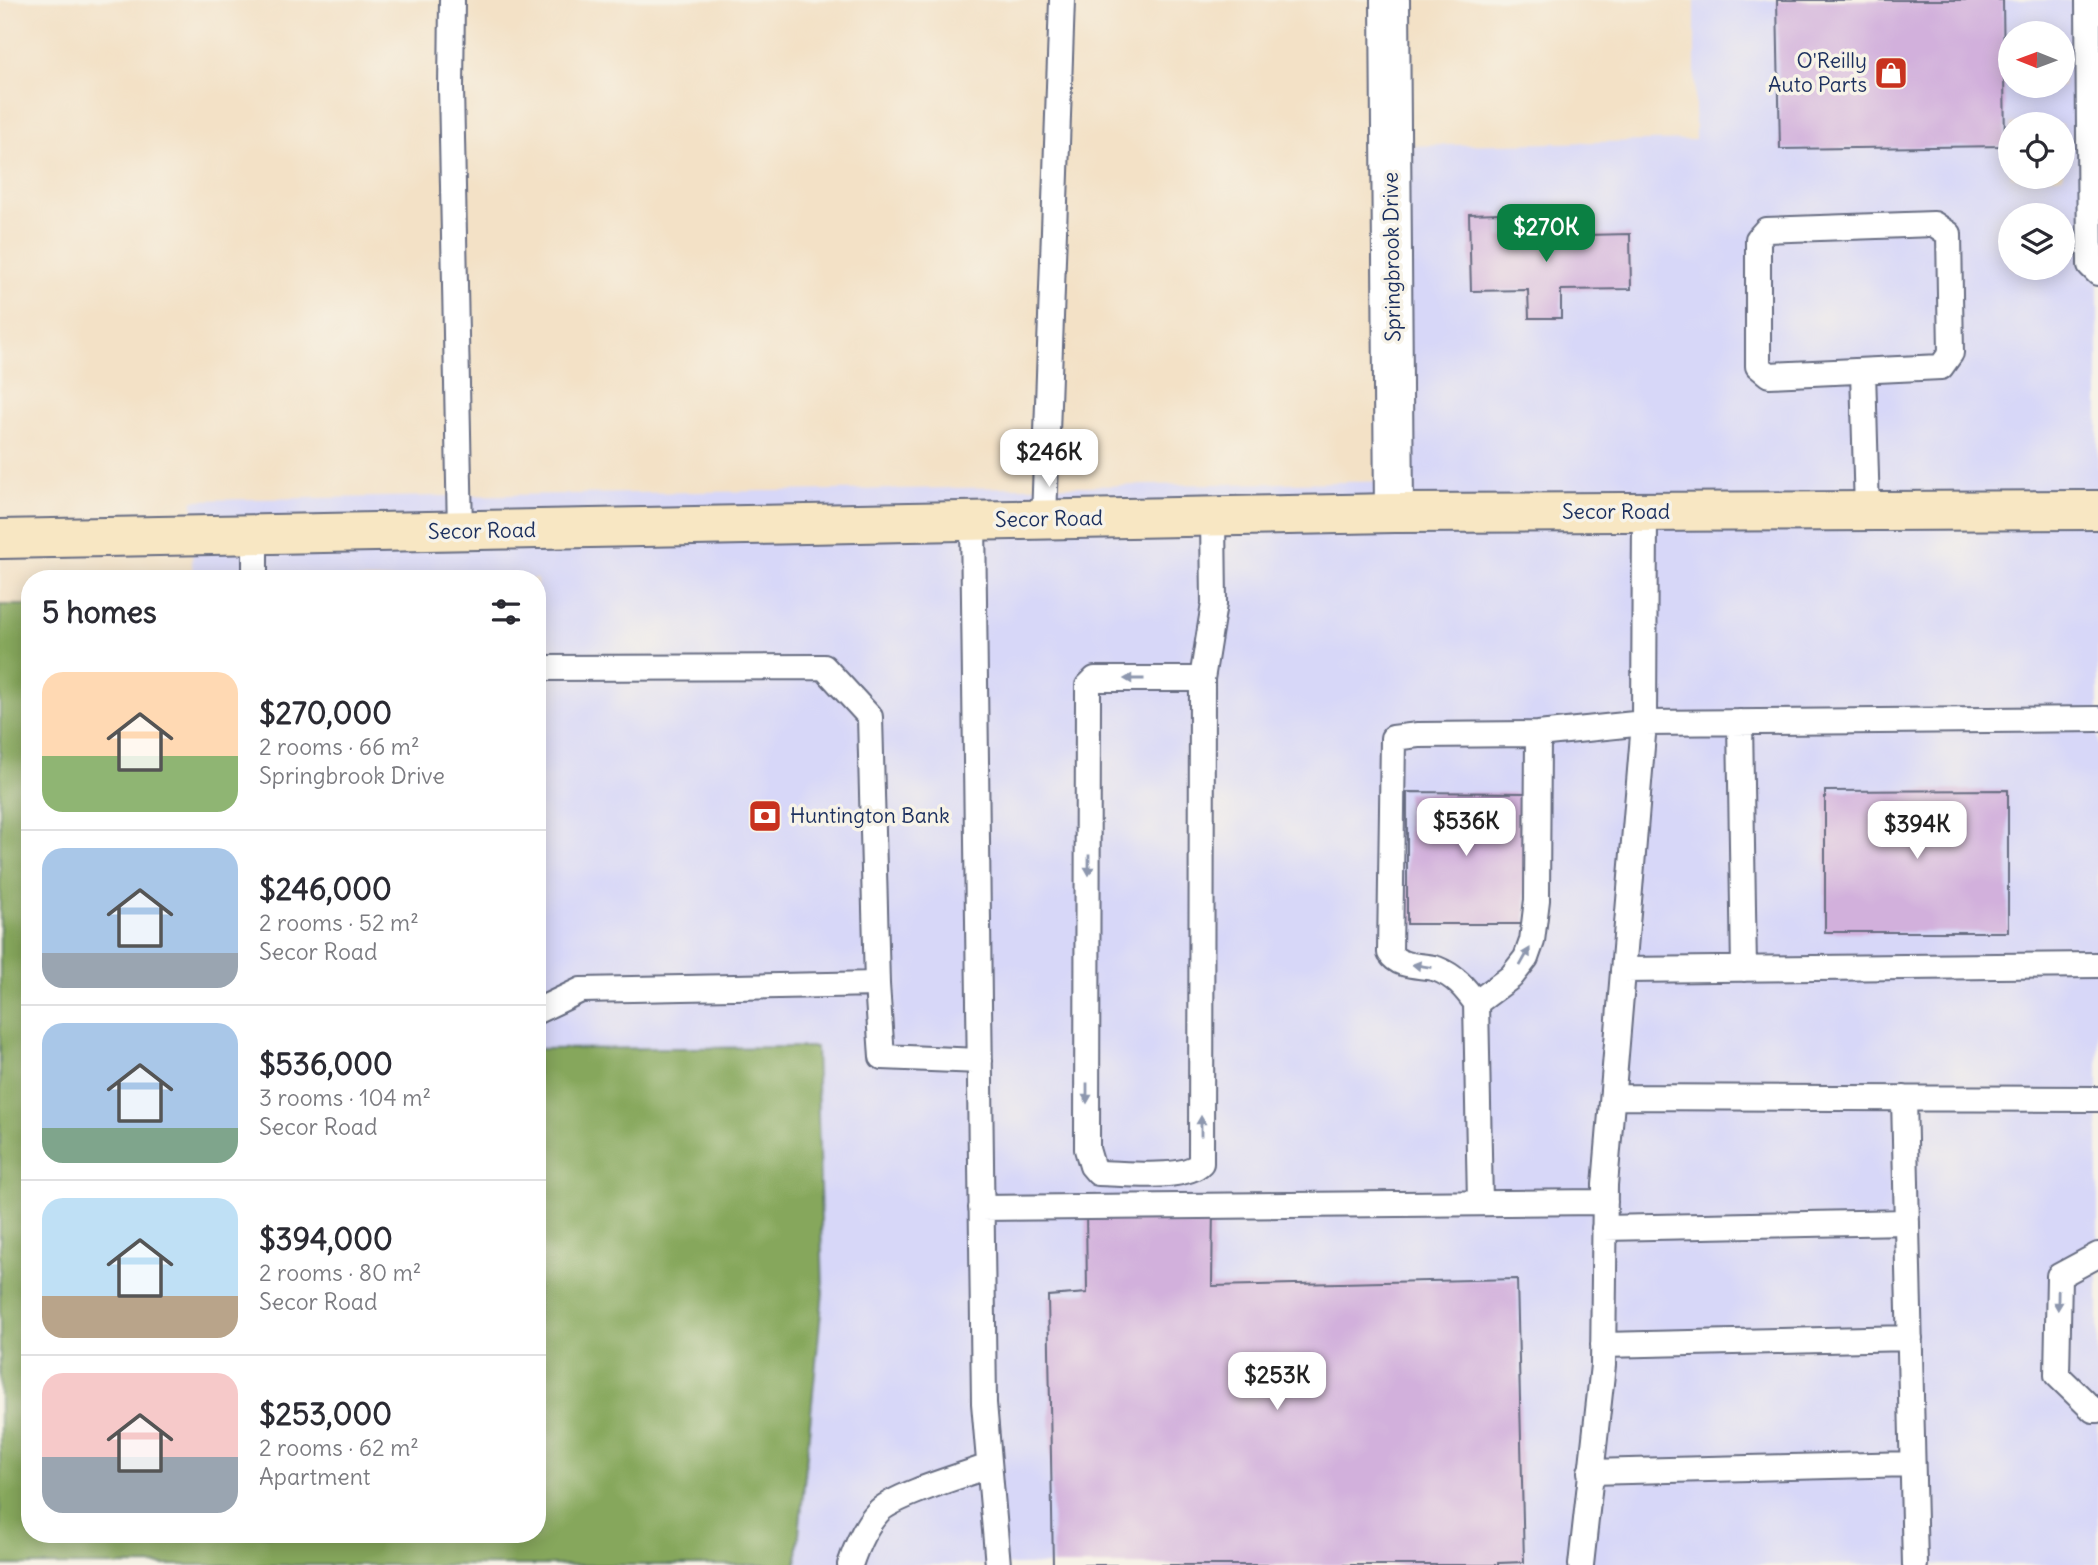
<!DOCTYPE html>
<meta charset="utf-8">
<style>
body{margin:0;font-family:Delius,sans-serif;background:#f7f7f7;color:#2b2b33;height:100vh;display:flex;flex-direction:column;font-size:26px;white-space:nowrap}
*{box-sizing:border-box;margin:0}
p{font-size:23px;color:#7c7c81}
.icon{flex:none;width:38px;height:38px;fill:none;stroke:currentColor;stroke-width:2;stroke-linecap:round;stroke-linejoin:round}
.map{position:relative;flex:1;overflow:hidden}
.details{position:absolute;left:21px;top:570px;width:525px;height:973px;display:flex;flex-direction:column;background:#fff;border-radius:28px;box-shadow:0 4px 18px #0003}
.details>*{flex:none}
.needle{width:46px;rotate:271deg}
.buttons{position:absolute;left:1998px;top:21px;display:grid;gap:14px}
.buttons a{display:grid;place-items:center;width:77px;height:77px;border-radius:50%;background:#fff;box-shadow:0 4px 18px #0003;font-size:35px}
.price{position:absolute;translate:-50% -60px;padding:0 16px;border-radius:14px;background:#fff;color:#222;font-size:23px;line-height:46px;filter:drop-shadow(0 2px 4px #0008)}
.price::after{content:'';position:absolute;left:50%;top:42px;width:21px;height:16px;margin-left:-10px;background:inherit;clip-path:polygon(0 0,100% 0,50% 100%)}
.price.selected{background:#0b8043;color:#fff}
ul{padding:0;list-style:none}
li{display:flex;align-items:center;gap:21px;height:175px;padding:0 21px}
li+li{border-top:2px solid #e1e1e2}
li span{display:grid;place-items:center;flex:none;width:196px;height:140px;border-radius:21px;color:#555}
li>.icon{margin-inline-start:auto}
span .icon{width:84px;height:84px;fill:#fffc;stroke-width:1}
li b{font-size:30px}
h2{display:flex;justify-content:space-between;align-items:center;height:84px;padding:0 21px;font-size:30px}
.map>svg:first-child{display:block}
</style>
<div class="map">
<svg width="2098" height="1565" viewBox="0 0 2098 1565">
<rect width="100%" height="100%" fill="#f7f3e8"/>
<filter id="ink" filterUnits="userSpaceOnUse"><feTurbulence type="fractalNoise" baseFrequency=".0143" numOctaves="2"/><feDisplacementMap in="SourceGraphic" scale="14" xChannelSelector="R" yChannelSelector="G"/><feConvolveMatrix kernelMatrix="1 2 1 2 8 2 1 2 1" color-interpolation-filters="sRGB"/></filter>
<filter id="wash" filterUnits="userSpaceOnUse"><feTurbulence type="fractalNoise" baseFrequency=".00686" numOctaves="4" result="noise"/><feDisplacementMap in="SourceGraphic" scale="28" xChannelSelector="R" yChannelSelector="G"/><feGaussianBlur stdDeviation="1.57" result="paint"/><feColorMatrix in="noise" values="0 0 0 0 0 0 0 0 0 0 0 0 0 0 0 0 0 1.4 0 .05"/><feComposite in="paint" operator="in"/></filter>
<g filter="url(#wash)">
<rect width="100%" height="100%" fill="#f3e1c6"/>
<path fill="#d7d7f8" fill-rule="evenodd" d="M1695,0h403v1565h-1302l27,-273 -8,-245 -278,2v-470h-345l1,-79 1214,-19 -5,-335 293,-6zM2011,33h52v53h-52zM2011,124h52v53h-52zM2011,215h52v53h-52z"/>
<path fill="#86a75c" stroke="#506b5d" stroke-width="2" d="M0,605h30v930h507v-486l279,-2 7,245 -27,273h-796z"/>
<g id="blocks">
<path fill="#d2b0dc" d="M1777,0h226l2,146 -225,3z
M1499,213v24l131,-3 1,55 -70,1v28h-32l-1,-28 -57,1 -2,-77z
M2008,790v142h-183v-141z
M1407,792l118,1v131h-118z
M1213,1205l-1,81 305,-7 7,283 -26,1v2h-445l-5,-269 39,-3 -1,-87z"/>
</g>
</g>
<g filter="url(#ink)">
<use href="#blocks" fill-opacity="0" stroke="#676d82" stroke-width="2"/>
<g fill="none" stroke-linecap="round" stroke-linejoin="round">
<defs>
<path id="lane" d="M452,0l-1,88 9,443
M2088,0l2,265 8,8
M1934,224l15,10 2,119 -10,14 -172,8 -11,-9v-127l8,-9z
M1863,371l4,140
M1044,519l18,-519
M973,520l11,883 14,162
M255,579v-44
M537,668l287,-1 46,50 7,267
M1202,679h-107l-7,7 -1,463 5,17 6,7c25,0 86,8 103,-10l1,-484 12,-75 -1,-87
M1740,722l4,247
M1623,970l475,-5
M1476,1003l35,-26 15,-19 6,-17 5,-41 1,-166
M537,1011l44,-21 296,-6 5,73 98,4
M1613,1097l485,2
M1904,1098l11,467
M1480,1203l-4,-200c-11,-15 -21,-27 -39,-34 -15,-5 -37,0 -47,-16l3,-215 25,-3 120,-1 106,-11 454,-4
M981,1208l624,-6
M1604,1228l303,-6
M2098,1255l-39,21 -2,99 36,35h5
M1603,1345l307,-7
M1590,1472l322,-8
M850,1565c6,-18 15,-39 28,-53 16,-17 86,-37 111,-46
M1581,1565l22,-200 2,-180 39,-462 1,-211"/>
<path id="street" d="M1390,0l4,513"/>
<path id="secondary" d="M0,539l1394,-26 704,-3"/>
</defs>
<use href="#lane" stroke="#676d82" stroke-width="28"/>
<use href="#street" stroke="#676d82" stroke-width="42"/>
<use href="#secondary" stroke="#676d82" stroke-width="42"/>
<use href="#lane" stroke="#fff" stroke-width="24"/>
<use href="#street" stroke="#fff" stroke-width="38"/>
<use href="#secondary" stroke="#f8e7c3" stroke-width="38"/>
</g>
<defs><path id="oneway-solid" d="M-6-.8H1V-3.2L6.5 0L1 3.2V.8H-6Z" transform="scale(1.75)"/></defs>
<g fill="#8d97ae">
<use href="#oneway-solid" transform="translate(1134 679) rotate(180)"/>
<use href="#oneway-solid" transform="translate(1089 865) rotate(90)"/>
<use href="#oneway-solid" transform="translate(1525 957) rotate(-61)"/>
<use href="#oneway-solid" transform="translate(1422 966) rotate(-171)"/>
<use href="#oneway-solid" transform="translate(1087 1093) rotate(90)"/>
<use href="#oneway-solid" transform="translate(1201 1126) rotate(-90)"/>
<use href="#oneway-solid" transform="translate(2058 1300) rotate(91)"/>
</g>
</g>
<defs>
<symbol id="shop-square" viewBox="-11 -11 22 22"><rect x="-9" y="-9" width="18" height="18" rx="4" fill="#c8321e" stroke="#f7f3e8"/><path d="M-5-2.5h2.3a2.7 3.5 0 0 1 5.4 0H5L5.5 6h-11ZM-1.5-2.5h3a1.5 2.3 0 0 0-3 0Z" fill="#fff"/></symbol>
<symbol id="bank-square" viewBox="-11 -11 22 22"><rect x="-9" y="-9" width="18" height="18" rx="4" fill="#c8321e" stroke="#f7f3e8"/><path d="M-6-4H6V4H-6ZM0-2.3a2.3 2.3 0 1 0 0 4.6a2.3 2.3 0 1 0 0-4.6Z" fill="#fff"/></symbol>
</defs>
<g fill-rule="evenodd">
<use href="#shop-square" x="1872" y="54" width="38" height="38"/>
<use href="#bank-square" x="746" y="797" width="38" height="38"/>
</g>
<g text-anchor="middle" stroke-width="7" stroke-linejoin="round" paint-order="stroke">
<g font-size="21" fill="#1b2f5e" stroke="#f7f3e8" text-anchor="end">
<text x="1867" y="68">O'Reilly<tspan x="1867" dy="24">Auto Parts</tspan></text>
<text x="790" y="823" text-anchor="start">Huntington Bank</text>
</g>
<g font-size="21" fill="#1b2f5e" stroke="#f7f3e8">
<text transform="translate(1392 257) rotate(-91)" y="7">Springbrook Drive</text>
<text x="1616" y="519">Secor Road</text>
<text transform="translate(1049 519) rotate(-1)" y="7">Secor Road</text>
<text transform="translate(482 531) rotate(-1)" y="7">Secor Road</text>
</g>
</g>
</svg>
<div class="buttons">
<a><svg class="needle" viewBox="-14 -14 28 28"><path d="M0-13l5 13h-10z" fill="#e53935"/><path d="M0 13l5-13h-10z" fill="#7c7c81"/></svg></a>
<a><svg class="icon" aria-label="locate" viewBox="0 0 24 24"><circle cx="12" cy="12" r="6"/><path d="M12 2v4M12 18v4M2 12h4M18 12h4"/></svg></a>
<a><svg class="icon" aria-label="layers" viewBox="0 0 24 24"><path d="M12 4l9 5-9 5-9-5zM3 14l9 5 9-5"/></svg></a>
</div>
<b class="price selected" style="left:1546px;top:264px">$270K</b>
<b class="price" style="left:1049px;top:489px">$246K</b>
<b class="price" style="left:1466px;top:858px">$536K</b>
<b class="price" style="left:1917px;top:861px">$394K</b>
<b class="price" style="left:1277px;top:1412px">$253K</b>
<section class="details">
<h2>5 homes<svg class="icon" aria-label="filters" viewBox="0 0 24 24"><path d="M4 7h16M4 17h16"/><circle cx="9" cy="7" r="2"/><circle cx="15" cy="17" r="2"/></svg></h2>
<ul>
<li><span style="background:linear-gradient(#ffd9b3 60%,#8fb573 0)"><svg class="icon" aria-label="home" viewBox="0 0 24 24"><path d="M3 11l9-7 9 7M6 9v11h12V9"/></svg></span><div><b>$270,000</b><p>2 rooms · 66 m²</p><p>Springbrook Drive</p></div></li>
<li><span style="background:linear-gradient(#a9c7e8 75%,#9aa5b1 0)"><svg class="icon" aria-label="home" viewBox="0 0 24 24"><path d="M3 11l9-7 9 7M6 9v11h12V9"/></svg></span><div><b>$246,000</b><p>2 rooms · 52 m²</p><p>Secor Road</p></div></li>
<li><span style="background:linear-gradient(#a9c7e8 75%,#7fa58c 0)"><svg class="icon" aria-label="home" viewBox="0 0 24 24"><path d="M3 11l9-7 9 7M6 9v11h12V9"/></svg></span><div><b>$536,000</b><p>3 rooms · 104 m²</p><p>Secor Road</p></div></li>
<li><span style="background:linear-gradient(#bfe0f5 70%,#b9a48a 0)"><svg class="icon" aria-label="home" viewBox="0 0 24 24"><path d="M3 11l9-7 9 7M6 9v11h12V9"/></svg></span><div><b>$394,000</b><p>2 rooms · 80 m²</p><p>Secor Road</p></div></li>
<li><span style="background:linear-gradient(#f6c9c9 60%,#9aa5b1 0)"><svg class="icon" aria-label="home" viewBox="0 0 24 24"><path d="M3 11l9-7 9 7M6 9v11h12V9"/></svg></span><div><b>$253,000</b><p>2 rooms · 62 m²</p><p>Apartment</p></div></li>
</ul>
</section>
</div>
